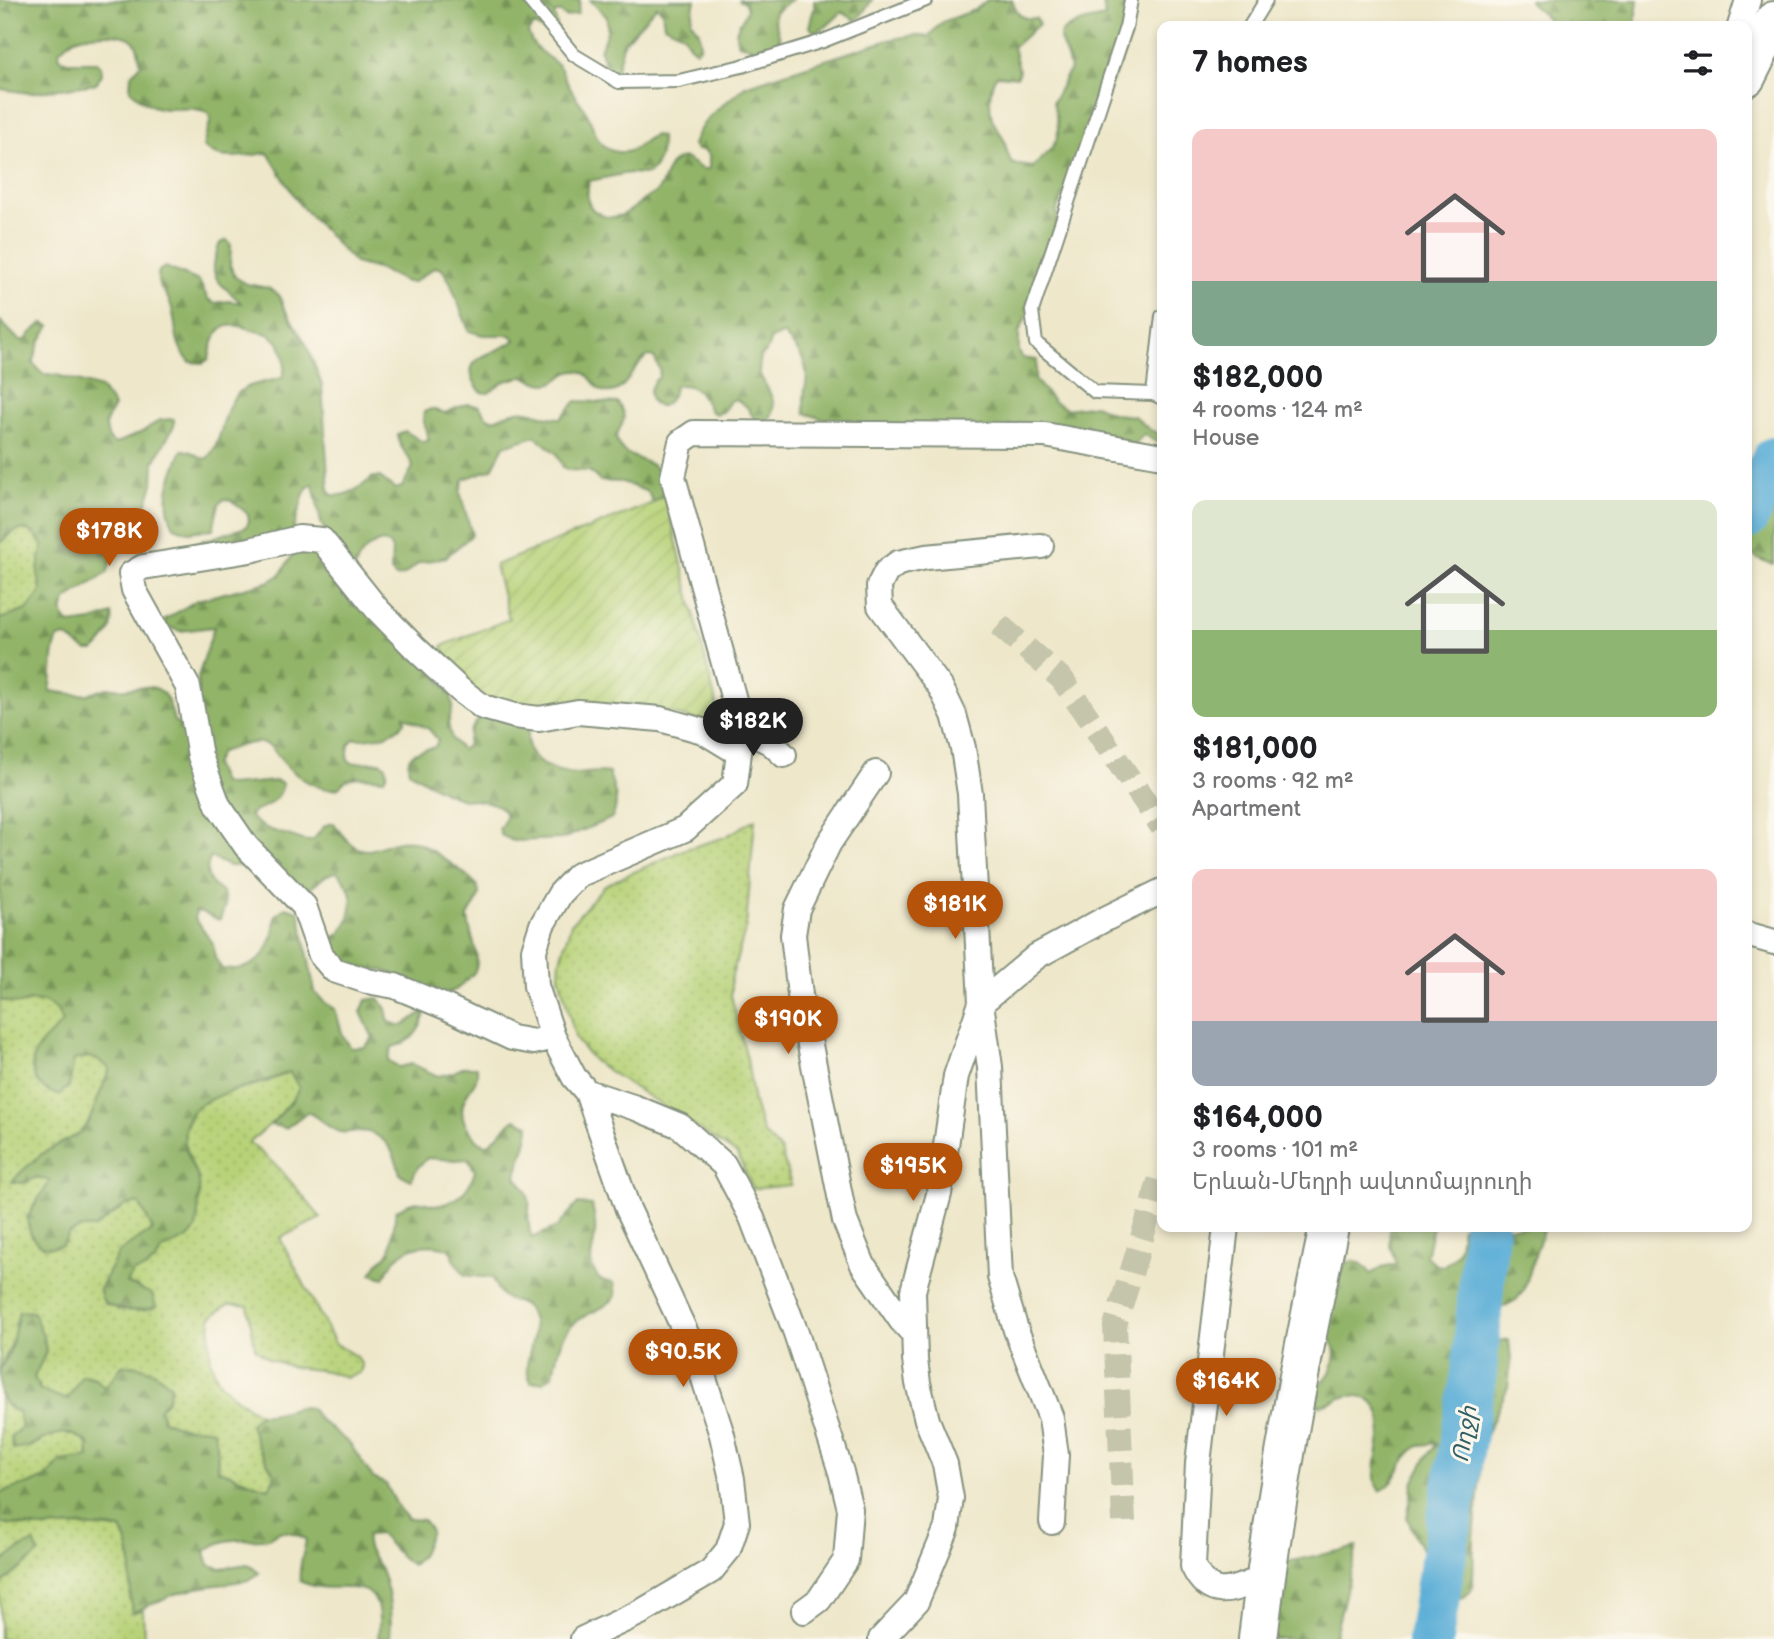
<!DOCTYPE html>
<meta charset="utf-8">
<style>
body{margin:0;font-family:"Balsamiq Sans","Noto Sans Armenian",sans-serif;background:#f2f2f2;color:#202124;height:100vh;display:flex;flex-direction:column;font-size:26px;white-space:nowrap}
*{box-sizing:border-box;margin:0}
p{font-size:23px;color:#757577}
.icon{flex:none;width:38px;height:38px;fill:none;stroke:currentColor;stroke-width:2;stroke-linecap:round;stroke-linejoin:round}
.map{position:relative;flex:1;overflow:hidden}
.details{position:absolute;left:1157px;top:21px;width:595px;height:1211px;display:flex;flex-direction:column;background:#fff;border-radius:14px;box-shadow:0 4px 10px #0003}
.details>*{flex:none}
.price{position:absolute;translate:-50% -60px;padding:0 16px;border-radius:24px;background:#b45309;color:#fff;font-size:23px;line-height:46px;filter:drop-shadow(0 2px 4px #0008)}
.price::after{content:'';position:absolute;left:50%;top:42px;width:21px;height:16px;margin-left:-10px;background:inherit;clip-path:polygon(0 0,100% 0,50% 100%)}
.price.selected{background:#222;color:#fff}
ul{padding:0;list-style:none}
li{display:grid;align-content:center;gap:14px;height:371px;padding:0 35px}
li span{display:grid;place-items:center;height:217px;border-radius:14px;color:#555}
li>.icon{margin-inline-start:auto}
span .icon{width:126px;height:126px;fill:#fffc;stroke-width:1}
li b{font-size:30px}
h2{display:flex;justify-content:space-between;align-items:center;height:84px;padding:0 35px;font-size:30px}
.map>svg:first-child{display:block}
</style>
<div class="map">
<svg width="1774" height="1639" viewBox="0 0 1774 1639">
<defs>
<pattern id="grass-dots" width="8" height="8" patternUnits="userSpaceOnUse" patternTransform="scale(1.75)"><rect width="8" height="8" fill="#b7d278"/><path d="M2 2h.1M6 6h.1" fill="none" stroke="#9db568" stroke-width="1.8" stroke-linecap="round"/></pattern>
<pattern id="forest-firs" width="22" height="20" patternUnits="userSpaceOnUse" patternTransform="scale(1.75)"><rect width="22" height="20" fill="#91b468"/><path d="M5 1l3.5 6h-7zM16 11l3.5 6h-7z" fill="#769456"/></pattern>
<pattern id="garden-furrows" width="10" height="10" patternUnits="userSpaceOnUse" patternTransform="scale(1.75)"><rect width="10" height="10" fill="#b7d278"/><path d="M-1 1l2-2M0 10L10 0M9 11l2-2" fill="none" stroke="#9db568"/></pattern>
</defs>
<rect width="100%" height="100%" fill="#fbf7ec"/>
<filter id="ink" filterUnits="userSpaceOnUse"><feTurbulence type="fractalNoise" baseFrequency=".0143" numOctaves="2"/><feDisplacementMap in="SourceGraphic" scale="14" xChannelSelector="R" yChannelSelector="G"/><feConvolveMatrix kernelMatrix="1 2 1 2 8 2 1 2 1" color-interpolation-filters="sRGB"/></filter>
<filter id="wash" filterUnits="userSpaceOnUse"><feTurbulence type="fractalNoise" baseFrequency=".00686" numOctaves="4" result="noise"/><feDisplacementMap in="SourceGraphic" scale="28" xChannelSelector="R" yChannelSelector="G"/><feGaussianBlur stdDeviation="1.57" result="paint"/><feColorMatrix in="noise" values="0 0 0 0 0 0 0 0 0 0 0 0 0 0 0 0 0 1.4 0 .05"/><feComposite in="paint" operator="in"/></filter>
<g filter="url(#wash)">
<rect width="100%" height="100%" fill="#eee7ca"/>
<path fill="url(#grass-dots)" stroke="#6b8856" stroke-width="2" d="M19,528l14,4 9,13 1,6 -4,14 2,27 -14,18 -27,9v-76z
M755,819l-9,108 -15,52v16l16,64 7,44 9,30 18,18 10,34 -38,4 -16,-35 -142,-92 -19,-22 -17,-64 1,-16 11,-36 34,-39 78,-35 42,-13z
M0,1000l19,4 12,-3 13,1 13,7 5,13c-17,23 -35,28 -25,60l32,5 5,-28c16,-5 23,-1 36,9l-21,53 -9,12 -24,13 -43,36 12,1 12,-6 13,4 -7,12 -10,12 29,40 7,-12 12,-5h13l32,-23 13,-2 14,27 -23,14 -13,66 27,1 -4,-23 -14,-5 7,-11 23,-12 6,-11 25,-10 11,-22 -1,-13 2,-14 -1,-13 -6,-11 -9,-30 9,-25 11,-8 25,-11 39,-10 23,-11 10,17c-13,21 -31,39 -51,54l31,27 41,49 -41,20 55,105 23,15 4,8 -2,7 -14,4 -20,-6 -33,-4 -24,-8 -14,-11 -7,-42 -19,-2 -18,13c-4,57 1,66 48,97l-9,11 9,24 16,26 -5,13c-19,-3 -34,-14 -52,-18l-1,-27 -17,-15 -13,2 -25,-10 -2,-12 8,-9c-13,-20 -18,-38 -46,-33l-17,22 -10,-10 -13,-3 -15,25 -27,-10 -6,-13 12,-25 -2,-14 -29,-14c-1,23 -8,26 -15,45z
M0,1393l7,13 12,7 8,35c24,-11 38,-25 61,-4l1,14 -29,3c-17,28 -33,19 -60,33z
M0,1523l40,5 41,-2 40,3c17,30 6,53 11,83l11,-2 1,29h-144v-54l18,-15 3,-22 -21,16z"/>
<path fill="url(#forest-firs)" stroke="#58784e" stroke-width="2" d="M0,0h580l-2,14 -12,3 -5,-4h-7l6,26 -26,-14 -6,7c4,16 16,22 28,31 6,5 9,16 13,23 4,8 10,15 15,22 10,15 10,37 29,43 21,6 25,-9 42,-16l6,2c0,16 -1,26 -13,37l-20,-1 -39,8c-2,10 -4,24 7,31 19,13 35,-1 49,-13 4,-3 10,-5 13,-9 10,-13 7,-30 27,-32l17,11h7v-14l-5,-5h-7l-4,-5c10,-31 30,-38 52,-59l143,-46 27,-5 13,2 14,-15 33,-12 12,-10h25c5,14 8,20 24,18l3,6 -26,23 6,23 -2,7 -20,-2c-8,8 -8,33 -5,43 2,8 8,13 11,20 4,9 4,19 10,26l20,3c28,-28 29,-26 20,-65l17,-33c-2,-10 -5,-18 -9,-27 -7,-18 33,-22 44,-25l-2,-17h32l-6,42 -72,167v15l-29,89 -9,19v20l4,6 14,2 -2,20 19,22 13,7 28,-4 19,9 20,2 16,14 12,5v11l-18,-12 -13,14 -300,-26 -26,-9c-2,-11 -1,-18 1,-29 4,-21 -9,-36 -23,-50l-12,5 -5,13 -5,4c-1,6 -3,12 -1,18 6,15 21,29 9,45l-14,1 -8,-13 -11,-8 -6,2 -7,11 -7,2 -6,-3c-7,-16 -15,-29 -35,-25 -9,40 -41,11 -16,-9l1,-7 -6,-13 -6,-1c-15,8 -20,31 -33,35 -21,7 -20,-18 -36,-20 -24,-2 -17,26 -55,5l-19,5 -17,12 -7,-1c-29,-36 14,-36 34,-52l-4,-5h-28l-14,-4 -19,-49 -8,-13 -7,-2 -21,15h-8l-25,-12 -26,-7 -56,-59 -31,-51c-20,2 -49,11 -65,-7l8,-27 -3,-6c-16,-9 -32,-1 -50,-5 -11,-3 -20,-11 -28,-18l1,-15 10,-11c-2,-6 -2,-16 -6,-21 -9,-14 -50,-9 -63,-3 -5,3 -9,8 -13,11l1,8 7,3h30l4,4 1,8 -6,10 -67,9 -29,-4z
M590,0h105l-4,21 8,11 2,14 -5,5 -6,-5 -7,-12 -19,-9 -2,-14 -5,-5 -33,36 -9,33 -6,2 -9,-26 7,-20v-14z
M738,0h53l-16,12 -1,7 10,31 -25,8 -8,-11 -13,-3c-6,-16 4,-21 9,-34l-2,-7z
M814,0h58l-12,17 -5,3 -13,-8 -15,14 -12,6 -6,-5 5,-19z
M1529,0h109l-3,26h-88l1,-6c-5,-8 -15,-11 -19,-20z
M227,240l4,5 -1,20 5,12 12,7 21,4 11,7 5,13 22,36 16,41 7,108 6,3c17,-2 25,-8 38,-19h7l15,12 7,-2 11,-20c-4,-13 -15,-19 -15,-33l7,-3 18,11 6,-2 -6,-21 1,-7 7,-3 14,4 21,-9 13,2 8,11 7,3c10,-5 22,-11 33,-9 15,2 16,8 34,7l15,-17 42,2c11,18 4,17 -2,34 5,22 24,19 39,30 18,13 12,26 -2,36l-5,-11 -26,-10 -22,-1 -11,-10 -20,-1 -6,-3 -6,-13 -22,-18 -31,10 -12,23 -28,10 -4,13 12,43 -26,22 -27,6 -15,12 -8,2 -5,-5 1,-22 -3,-6 -8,-3c-17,7 -24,16 -28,34l97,118 3,13 -5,18 4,15 10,11 5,-4 3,-15 13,-18 46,15c-5,25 7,37 30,43 6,1 11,3 17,3 12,-1 21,-3 33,-1 5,16 11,29 3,45l-50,21 -49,2 -12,-6 -2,-7c5,-5 10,-13 3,-19 -10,-9 -26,-8 -38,-10 -18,-4 -39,-18 -55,-28 -5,-20 11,-20 26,-24l3,-7 -9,-11 -25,-13 1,6c-13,15 -31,17 -51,17l-5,5 -2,15 5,4 29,-1 5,4 1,7 -3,6c-15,-1 -36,-7 -45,9 -21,6 -48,-15 -60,-31 -4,-4 -6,-10 -11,-12 -13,-7 -35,4 -48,7l-6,13 8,18 7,2 48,-4 6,3c-4,20 -19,21 -34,31 12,17 39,18 56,26l8,-1c8,-8 8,-16 21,-17 32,51 44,13 79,18 10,2 63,38 65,47 4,12 -7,19 -10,29 0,16 16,42 5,57 -3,3 -6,5 -9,8 -6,8 -14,12 -25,12 -28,-12 -64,-35 -94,-22l-20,-28 4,-6c18,-1 26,-32 21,-47 -2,-7 -8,-14 -13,-19 -14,1 -21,16 -34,20l-60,-33 -1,7h-14l-17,-9c-8,15 -3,28 12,35l2,13 -5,15c-9,-2 -14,-8 -24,-9l-1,7 18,26 2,14 7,11c36,4 52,-20 53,-53l11,-9 13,4 16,81 9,10 11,7 8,27 8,12 14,-1 8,-9 -12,-26 5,-12 13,-2 7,11 3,13 13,4 24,-16c-5,20 -14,33 -34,37l-4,13 11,7 13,-3 26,12 14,-3 12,-6h13c1,18 -5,16 -12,31 -9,20 5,37 21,48 12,-8 17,-19 29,-27l14,6c0,19 -10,33 -13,52 25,28 5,32 16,61l25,-11 20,-23 15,1c2,9 4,18 3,28 -1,22 -11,27 5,47l14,3 2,13c-10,12 -20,14 -33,21 -23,13 -26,35 -30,58l-10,7h-12c-2,-5 -5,-11 -4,-16 2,-18 12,-35 3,-53 -11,-20 -27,-1 -37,-35l-28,-3 -9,-12 -6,-14c-29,-10 -54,0 -66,29l-13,-4 8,-12 11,-10 6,-41c8,-5 16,-10 26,-9 1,0 11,3 12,3 21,0 36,-15 41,-34l-7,-12 -12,1 -29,-2 -9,9 -7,13 -11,-6c-4,-18 -12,-37 -32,-42 -9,-3 -19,2 -28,0 -13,-3 -20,-15 -33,-20l-21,16 -15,-3 21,-24 7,-13 -9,-16c-28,12 -60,16 -87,31 -24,13 -21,41 -11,63 2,5 6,9 7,15 1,10 -1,37 -3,48l-9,10 -24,10 -7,11 -11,9 -12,3 -7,11 26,11 4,13c-17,6 -36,4 -52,-4l-5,-14 20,-37 34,-22 -14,-27 -13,2 -32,23h-13l-12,5 -7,12c-24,7 -32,-5 -35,-27l23,-37 -13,-4 -12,6 -13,-1 9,-10 22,-19 37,-20 9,-12 21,-52c-13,-11 -20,-15 -36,-9l-5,26 -10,9c-26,-6 -35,-31 -17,-52 7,-8 14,-13 20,-21l-5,-12 -13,-8 -13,-1 -12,3 -19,-4v-381l27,-9 14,-18c0,-8 -4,-15 -3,-23 3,-19 12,-28 -12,-40l-13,2 -13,12v-222l19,19h7l4,-6 13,-11 7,3 -11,17 -6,20 10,11 14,1 44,13 13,18 -9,18 4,15 6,5 27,-12 18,-12 14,-1v7l-20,36 -1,22 -13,39 -13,4 -5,5 -15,41 -40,26c-6,10 -7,17 3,25l22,-3 20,-7c3,15 -8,27 -18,37h-7l-22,-15 -7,2c-8,18 -4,34 -8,53 11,1 27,5 38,3 7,-2 14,-5 21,-6 6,-1 10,2 16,1 35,-5 40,-3 49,32l11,8 13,-38v-14l16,-50 -34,4 -13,-4 -2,-7 32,-20 71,-18 12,-7 16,-26 31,-14 -6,-12 -8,-39 -6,4 -3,6 -12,39 -126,20 80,-26 3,-6 -1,-7 -17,-14 -7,-1 -5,5 -6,25 -25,3 -14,-5c-14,-27 -3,-51 8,-77 11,0 15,7 24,9 20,-17 14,-58 39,-71 10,-5 25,-7 37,-10 6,-15 2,-36 -14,-44 -5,-2 -11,-2 -16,-4 -31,-12 -38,0 -43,29l-6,4 -13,-1c-18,-19 -12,-35 -19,-57 -4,-13 -17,-19 -12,-34l6,-4 34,14 9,18 6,4 15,-2 12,2c-22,-23 -36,-23 -21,-60z
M1774,492v72c-36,-9 -30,-21 -14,-47 4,-9 9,-17 14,-25z
M1389,1227h44l-7,29 10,9 7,1c19,-13 15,-18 19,-39h82l-20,63 -8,10 -19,10 -16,14 -24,52 -4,33 3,8 7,1 14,-16 15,-53c5,-7 8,-10 17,-9l2,20 -3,27 -25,55 -9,97 -1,45 -2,7 -7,6 -7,1 -8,-3 -14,-18 -28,-59 7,-37 14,-26 9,-11c-39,-4 -31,36 -57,47 -18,-18 20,-77 -13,-92 -24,-11 -31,8 -53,7l-3,-7c3,-14 17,-18 21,-31 9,-22 -6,-32 -8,-52 0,-9 6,-18 9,-26 9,-22 17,-44 38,-16l11,-7 14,-3 -6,-19z
M19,1311l14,1 11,26 2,14 -12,25 6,13 27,10 15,-25 13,3 10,10 17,-22c19,-3 36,6 49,20l-3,13 -8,9 3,12c21,11 29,6 50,10l4,13 1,27c18,5 33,15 51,18l6,-13 -16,-26 -9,-25 9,-10c23,2 32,-10 52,-6l8,11 31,25 23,34 13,6 13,25 9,10 15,1 8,11 -10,25 -9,9 -12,-9 -20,-22 -13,1c-2,18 7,20 14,35 9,21 11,46 9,68l-12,1c9,-77 -39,-38 -78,-58 -2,-15 4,-26 6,-42 -8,-4 -18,-9 -27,-7 -6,2 -9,7 -15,7 -23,1 -41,-3 -59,13l4,13 12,3 27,-4 11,9 -10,7 -52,8 -25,7 -40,18c-5,-31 6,-55 -11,-84l-40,-3 -41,2 -40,-5v-29c27,-14 43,-5 60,-33l29,-4 -1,-13c-28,-26 -44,3 -75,5l-2,-13 11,-9 -3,-14 -12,-7 -7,-13v-24l10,-17z
M34,1542l5,12 -39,31v-21l21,-16z
M1357,1547l-22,88 1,4h-63l9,-76z"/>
<path fill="url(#garden-furrows)" stroke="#6b8856" stroke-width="2" d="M665,495l57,232 -80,-22h-75l-39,10 -33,-9 -39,-32 -14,-28 67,-27 -14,-54 158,-62z"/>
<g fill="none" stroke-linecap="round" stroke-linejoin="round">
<path stroke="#5caed7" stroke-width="46" d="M1746,517l28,-57
M1430,1639l44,-266 12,-146"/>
</g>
</g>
<g filter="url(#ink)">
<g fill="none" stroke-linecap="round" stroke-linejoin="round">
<path stroke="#c5c5ac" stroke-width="24" stroke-dasharray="24 12" stroke-linecap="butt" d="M999,625l63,54 100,148
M1124,1522l-9,-196 47,-154"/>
<defs>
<path id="lane" d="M529,0l45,55 45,27 60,-1 63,-15 81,-25 103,-41
M1131,0l-5,27 -94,284 4,32 59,49 58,2 9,4
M1250,26l16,-26
M1153,394l9,-78"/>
<path id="street" d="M1740,26l8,-26
M1041,546l-115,11 -28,6 -12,9 -7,14 1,20 61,82 13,27 9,33 7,46 11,209 9,64 10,210 16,53 35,88 5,37 -4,67
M742,729l28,13 14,13
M876,773l-47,70 -32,66 -4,26 7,60 45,226 18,44 38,55 13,14
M1746,934l28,8
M553,1037l-19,5 -22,-4 -66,-31 -51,-21 -28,-5 -33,-11 -13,-15 -17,-49 -58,-60 -28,-41 -18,-49 -12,-69 -54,-97 -3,-16 12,-7 107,-17 49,-12 23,2 55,69 38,39 45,42 23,17 32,9 24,3 39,-7 82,7 43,12 36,22
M587,1092l49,16 44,18 44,39 28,53 44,115 45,139 9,37 -4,51 -27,40 -15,11
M1226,1227l-28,236 -5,103c18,38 41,23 72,11
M583,1639l58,-27 70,-41 17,-21 9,-27 -5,-44 -10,-44 -25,-78 -69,-148 -41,-117 -13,-15 -21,-40 -17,-51 -2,-36 8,-25 18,-31 18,-19 107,-46 50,-45 7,-55 -69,-252 8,-35 13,-9 351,2 117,21
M881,1639l35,-37 31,-74 4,-30 -6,-34 -18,-44 -9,-37 -3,-23 -2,-69 26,-97 17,-118 25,-73 56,-47 66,-36 59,-29"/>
<path id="highway" d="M1746,77l28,-56
M1258,1639c16,-139 42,-276 71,-412"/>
</defs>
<use href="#lane" stroke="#86927f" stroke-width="16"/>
<use href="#street" stroke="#86927f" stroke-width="28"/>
<use href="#highway" stroke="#86927f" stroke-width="42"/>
<use href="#lane" stroke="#fff" stroke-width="12"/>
<use href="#street" stroke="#fff" stroke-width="24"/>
<use href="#highway" stroke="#fff" stroke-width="38"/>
</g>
</g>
<g text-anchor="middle" stroke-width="6" stroke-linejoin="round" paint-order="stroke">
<g font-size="23" font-style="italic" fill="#315f65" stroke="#fbf7ec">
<text transform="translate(1464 1434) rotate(-81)" y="8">Ողջի</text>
</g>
</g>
</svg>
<b class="price" style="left:109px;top:568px">$178K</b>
<b class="price selected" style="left:753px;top:758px">$182K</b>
<b class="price" style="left:955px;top:941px">$181K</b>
<b class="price" style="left:788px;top:1056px">$190K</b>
<b class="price" style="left:913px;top:1203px">$195K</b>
<b class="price" style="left:683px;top:1389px">$90.5K</b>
<b class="price" style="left:1226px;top:1418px">$164K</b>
<section class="details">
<h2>7 homes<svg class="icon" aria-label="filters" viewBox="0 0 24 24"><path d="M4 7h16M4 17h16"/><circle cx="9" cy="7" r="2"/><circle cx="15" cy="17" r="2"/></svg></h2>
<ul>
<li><span style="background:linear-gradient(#f6c9c9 70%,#7fa58c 0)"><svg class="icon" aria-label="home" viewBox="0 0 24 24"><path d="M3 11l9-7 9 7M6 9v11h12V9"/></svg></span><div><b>$182,000</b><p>4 rooms · 124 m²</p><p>House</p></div></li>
<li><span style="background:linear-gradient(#dfe7d0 60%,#8fb573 0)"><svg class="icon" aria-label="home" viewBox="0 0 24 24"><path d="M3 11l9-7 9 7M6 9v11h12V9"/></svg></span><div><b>$181,000</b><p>3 rooms · 92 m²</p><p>Apartment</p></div></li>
<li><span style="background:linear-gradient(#f6c9c9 70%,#9aa5b1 0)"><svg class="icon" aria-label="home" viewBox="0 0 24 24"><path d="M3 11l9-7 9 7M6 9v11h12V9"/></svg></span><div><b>$164,000</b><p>3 rooms · 101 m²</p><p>Երևան-Մեղրի ավտոմայրուղի</p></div></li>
</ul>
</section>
</div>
